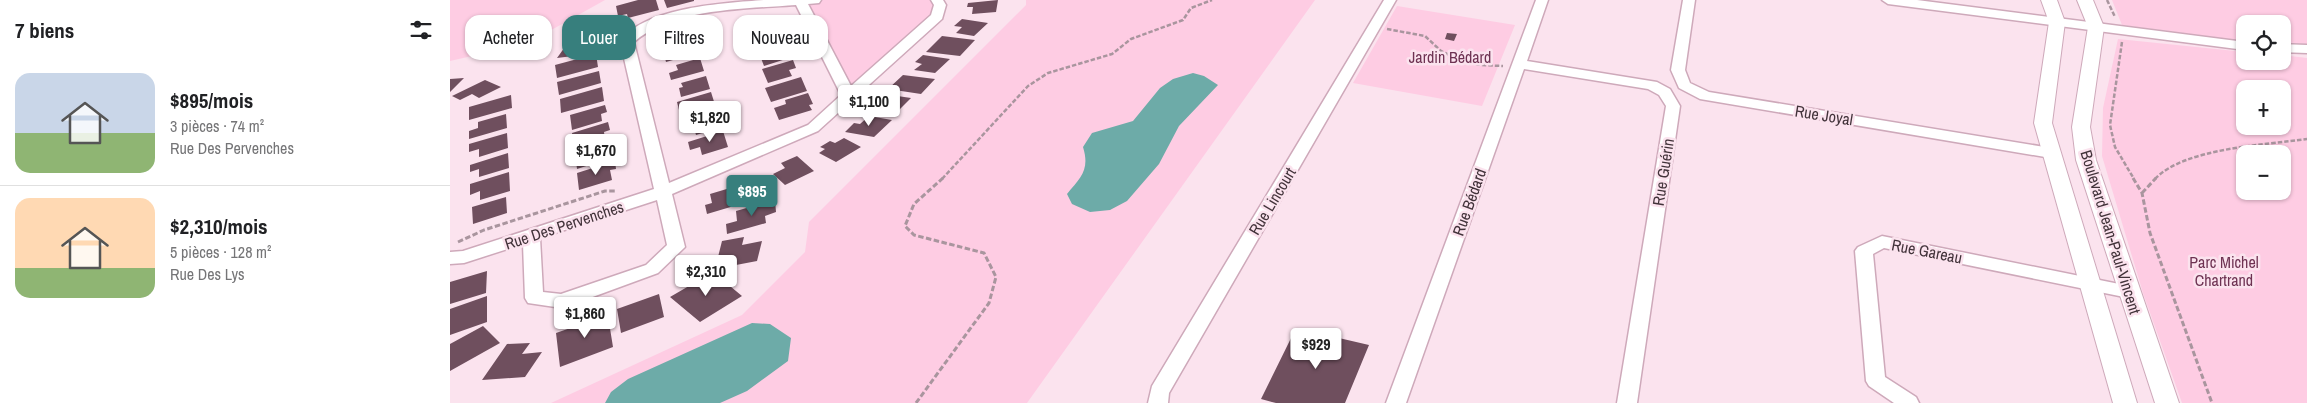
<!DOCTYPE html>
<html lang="fr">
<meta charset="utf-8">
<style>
body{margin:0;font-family:"Archivo Narrow",sans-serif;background:#f2f2f2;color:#202124;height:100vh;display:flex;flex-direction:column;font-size:19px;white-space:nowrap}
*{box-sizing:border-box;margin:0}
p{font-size:16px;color:#757577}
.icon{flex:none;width:28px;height:28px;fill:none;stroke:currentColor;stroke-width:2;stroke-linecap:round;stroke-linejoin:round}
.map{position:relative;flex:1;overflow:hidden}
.sheet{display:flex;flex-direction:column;background:#fff;width:450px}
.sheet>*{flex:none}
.guide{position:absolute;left:15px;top:15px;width:475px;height:45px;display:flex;gap:10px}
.buttons{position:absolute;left:1786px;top:15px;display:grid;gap:10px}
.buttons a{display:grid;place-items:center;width:55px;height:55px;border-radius:10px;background:#fff;box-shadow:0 1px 4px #0004;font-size:25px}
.price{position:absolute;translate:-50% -42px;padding:0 11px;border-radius:5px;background:#fff;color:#222;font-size:16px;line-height:32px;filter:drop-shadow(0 1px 2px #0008)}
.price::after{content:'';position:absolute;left:50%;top:30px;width:15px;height:11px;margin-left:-8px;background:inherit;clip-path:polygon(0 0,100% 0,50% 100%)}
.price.active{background:#377f7d;color:#fff}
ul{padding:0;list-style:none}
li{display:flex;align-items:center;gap:15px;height:125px;padding:0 15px}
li+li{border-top:1px solid #e0e0e0}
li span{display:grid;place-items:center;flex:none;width:140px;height:100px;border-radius:15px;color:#555}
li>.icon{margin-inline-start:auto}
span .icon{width:60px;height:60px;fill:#fffc;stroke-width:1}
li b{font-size:21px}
h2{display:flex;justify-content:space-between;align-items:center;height:60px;padding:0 15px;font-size:21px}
.chip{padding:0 18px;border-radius:15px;background:#fff;box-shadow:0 1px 4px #0004;font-size:18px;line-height:45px}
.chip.active{background:#377f7d;color:#fff}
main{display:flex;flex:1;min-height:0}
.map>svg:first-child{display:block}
</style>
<main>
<section class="sheet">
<h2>7 biens<svg class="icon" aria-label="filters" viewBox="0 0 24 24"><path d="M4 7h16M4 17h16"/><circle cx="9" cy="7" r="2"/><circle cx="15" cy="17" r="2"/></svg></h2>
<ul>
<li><span style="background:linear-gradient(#c9d6e8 60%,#8fb573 0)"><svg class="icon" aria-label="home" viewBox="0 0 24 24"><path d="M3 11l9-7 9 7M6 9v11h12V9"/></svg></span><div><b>$895/mois</b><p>3 pièces · 74 m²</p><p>Rue Des Pervenches</p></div></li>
<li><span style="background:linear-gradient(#ffd9b3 70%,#8fb573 0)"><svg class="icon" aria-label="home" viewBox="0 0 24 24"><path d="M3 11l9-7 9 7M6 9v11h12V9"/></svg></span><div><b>$2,310/mois</b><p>5 pièces · 128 m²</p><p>Rue Des Lys</p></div></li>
</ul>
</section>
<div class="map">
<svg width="1857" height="403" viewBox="0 0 1857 403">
<rect width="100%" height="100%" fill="#fbe3ee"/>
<path fill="#fecce3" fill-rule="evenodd" d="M0,0h155l-77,43 -78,18z
M365,0h122v16l-88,80 -49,-95z
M576,0h289l-288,403h-476l191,-88 63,-63 4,-30 217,-217z
M1662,0h195v44l-24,-2 -1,-18h-37v17l-123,-16z
M947,6l118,19 -33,81 -129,-23z
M1668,39l127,13v9h37l1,-6 24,3v345h-125l-39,-110 -41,-137 1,-48zM1795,89h37v37h-37zM1795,154h37v37h-37z"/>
<path fill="#6daba8" d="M743,73l11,3 14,9 -39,41 -20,38 -32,37 -17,9 -20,2 -18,-8 -5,-10c14,-17 23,-24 16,-47l9,-14 41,-12 27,-33 13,-9z
M302,323l18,1 21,14 -3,23 -41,30 -27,12h-115l6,-11 17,-13z"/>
<path fill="#6f4f5e" d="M188,0h18l3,10 -31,8 -1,-4 -9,2 -2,-10z
M214,0h30v1l-27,7z
M548,0l-2,12 -24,2 1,-7h-6l1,-4z
M146,16l24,3 -22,15 -24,-4z
M316,16l2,6 7,-1 3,6 -30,9 -5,-13z
M512,19l26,4 -14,13 -18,-3 6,-6 -8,-1z
M242,25l4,12 -34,9 -3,-12z
M332,30l3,5 -6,1 3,7 -24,7 -5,-12z
M997,33l10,1 -3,7 -9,-2z
M492,36l33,4 -15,16 -34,-4z
M247,40l4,12 -35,10 -3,-12z
M140,42l-9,13 -24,3 10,-14z
M339,44l2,5 -6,2 4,7 -25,8 -5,-13z
M146,54l2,13 -41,11 -2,-13z
M473,55l27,4 -15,14 -21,-3 8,-6 -7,-2z
M250,58l4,13 -33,9 -2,-7 9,-3 -2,-5z
M343,60l3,8 -7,2 3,6 -24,7 -6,-14z
M149,71l2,12 -42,12 -2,-13z
M453,75l32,4 -14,15 -33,-5z
M256,76l4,13 -29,8 -2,-9 4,-1 -2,-4z
M351,77l6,14 -36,11 -6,-14z
M14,78l-14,14v-13z
M35,80l16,7 -22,11 -7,-4 -12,6 -8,-4z
M152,87l2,14 -43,12 -1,-14z
M261,92l5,16 -25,7 -3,-7 -9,2 -2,-8z
M358,93l5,11 -4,1 3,5 -33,10 -5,-12 12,-4 -1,-4z
M434,94l27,4 -17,17 -20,-4 7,-6 -8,-1z
M61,95l1,13 -43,12v-13z
M155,105l2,7 -6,2 1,7 -30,9 -2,-15z
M267,113l5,14 -26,8 -2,-7 -9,2 -2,-7z
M56,114l1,14 -38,11v-8l9,-3v-6z
M419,116l23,4 -18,17 -29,-5 9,-9 6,1z
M158,122l2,8 -6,2 1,7 -31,9 -2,-15z
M273,131l5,16 -26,8 -2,-8 -10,3 -2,-8z
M57,133l1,15 -29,9v-8l-10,3v-8z
M394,138l17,9 -25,15 -17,-9 6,-4 -5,-2 10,-6 5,2z
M162,142l1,6 -6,2 1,9 -31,10 -2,-16z
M58,153l1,15 -30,9v-8l-9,3v-7z
M347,156l17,15 -29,14 -12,-11 12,-6 -4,-5z
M165,161l1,8 -6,1 2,10 -33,10 -2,-17z
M59,172l1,19 -30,9v-9l-10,4v-11z
M290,185l4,18 -37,11 -2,-9 7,-2 -2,-9z
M56,197l1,16 -34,11 -1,-17z
M325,200l1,12 -11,4 1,7 -39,11 -1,-10 11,-3 -1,-10z
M294,237l-2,8 20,-4 -5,20 -42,8 7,-28z
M37,271l-1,22 -36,11v-22z
M263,272l29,24 -42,26 -30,-25z
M209,294l5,23 -43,16 -4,-24z
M37,296v26l-37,13v-26z
M157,310l6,37 -53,20 -4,-34 26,-9 -1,-4z
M33,326l17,17 -50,28v-27z
M846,328l73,17 -24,58h-69l-15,-4z
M80,343l-8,11 20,-2 -17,25 -43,3 25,-36z"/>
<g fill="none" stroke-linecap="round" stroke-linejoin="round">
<defs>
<path id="minor" d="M314,0h57l-2,3 -11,1 43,82 80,-71 3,-10 -3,-5h12l3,5 -4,14 -124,112 -146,63 13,53 -27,26 -90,33 -6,2 -34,-5 -3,-5 -2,-54 -59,19 -14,1v-12l13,-1 191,-62 -34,-148c26,-34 104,-38 144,-41zM346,5l45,90 -33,30 -139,58 -35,-141c39,-34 112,-33 162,-37zM207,200l10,45 -21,20 -85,29 -18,-2 -3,-54z
M934,0h12l-227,393 -1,10h-20l4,-17z
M1086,0h12l-21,61 130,21 13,7 10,17 -43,297h-20l49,-297 -7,-11 -11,-6 -124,-20 -118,334h-20z
M1233,0h12l-10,70 5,13 19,9 342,56 8,5 -8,5 -351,-59 -21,-11 -8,-18z
M1432,0h35l328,42v8l-357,-46z
M1832,44l25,1v8l-25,-1z
M1432,236l247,50 6,1 3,5 -3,5 -6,1 -245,-50 -11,6 12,123 31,20 3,6h-25l-25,-17 -3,-5 -11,-130 3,-4z"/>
<path id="tertiary" d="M1591,0h16l8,22 -13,101 85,280h-24l-79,-280 15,-101z
M1627,0h16l11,27 -14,100 6,33 83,243h-24l-79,-243 -4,-33 16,-100z"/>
</defs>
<use href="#minor" stroke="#cea9ba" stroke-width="3"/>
<use href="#tertiary" stroke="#cea9ba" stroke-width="2"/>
<path stroke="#a9959e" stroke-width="2.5" stroke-dasharray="4.5 2" stroke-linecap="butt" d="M1657,0l8,17
M937,29l38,7 16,15 19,9 21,5 22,1
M1672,42l-12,83 5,22 19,32
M492,179l86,-93 20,-13 64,-19 19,-15 52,-19 8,-12 21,-8
M1705,179c29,-31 110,-34 152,-40"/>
<path stroke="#a9959e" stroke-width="3" stroke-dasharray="5.5 2.5" stroke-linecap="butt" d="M1683,178l9,15 8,40 62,170
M1692,193l14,-15
M8,242l26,-12 121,-39h12
M466,403l73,-100 7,-26 -12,-24 -70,-18 -9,-9 9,-22 29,-26"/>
<use href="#minor" fill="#fff" fill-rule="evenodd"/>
<use href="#tertiary" fill="#fff" fill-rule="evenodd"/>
</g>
<g text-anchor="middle" stroke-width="5" stroke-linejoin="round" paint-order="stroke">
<g font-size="16" fill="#6e3252" stroke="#fbe3ee">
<text x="1000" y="63">Jardin Bédard</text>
<text x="1774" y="268">Parc Michel<tspan x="1774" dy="18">Chartrand</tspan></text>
</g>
<g font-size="16" fill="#42333a" stroke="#fbe3ee">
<text transform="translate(1374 115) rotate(9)" y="6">Rue Joyal</text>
<text transform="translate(1213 172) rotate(-81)" y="6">Rue Guérin</text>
<text transform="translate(822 201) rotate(-59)" y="6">Rue Lincourt</text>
<text transform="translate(1019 202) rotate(-70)" y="6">Rue Bédard</text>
<text transform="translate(114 225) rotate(-18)" y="6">Rue Des Pervenches</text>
<text transform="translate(1661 232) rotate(73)" y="6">Boulevard Jean-Paul-Vincent</text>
<text transform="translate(1477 251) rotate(11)" y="6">Rue Gareau</text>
</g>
</g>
</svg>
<div class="buttons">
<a><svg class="icon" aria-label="locate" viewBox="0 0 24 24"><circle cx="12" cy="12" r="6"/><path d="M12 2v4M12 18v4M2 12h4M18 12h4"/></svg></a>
<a>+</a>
<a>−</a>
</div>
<b class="price" style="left:419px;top:127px">$1,100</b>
<b class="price" style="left:260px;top:143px">$1,820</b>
<b class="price" style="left:146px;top:176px">$1,670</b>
<b class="price active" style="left:302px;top:217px">$895</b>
<b class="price" style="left:256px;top:297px">$2,310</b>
<b class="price" style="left:135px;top:339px">$1,860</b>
<b class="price" style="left:866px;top:370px">$929</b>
<div class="guide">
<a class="chip">Acheter</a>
<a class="chip active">Louer</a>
<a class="chip">Filtres</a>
<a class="chip">Nouveau</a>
</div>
</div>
</main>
